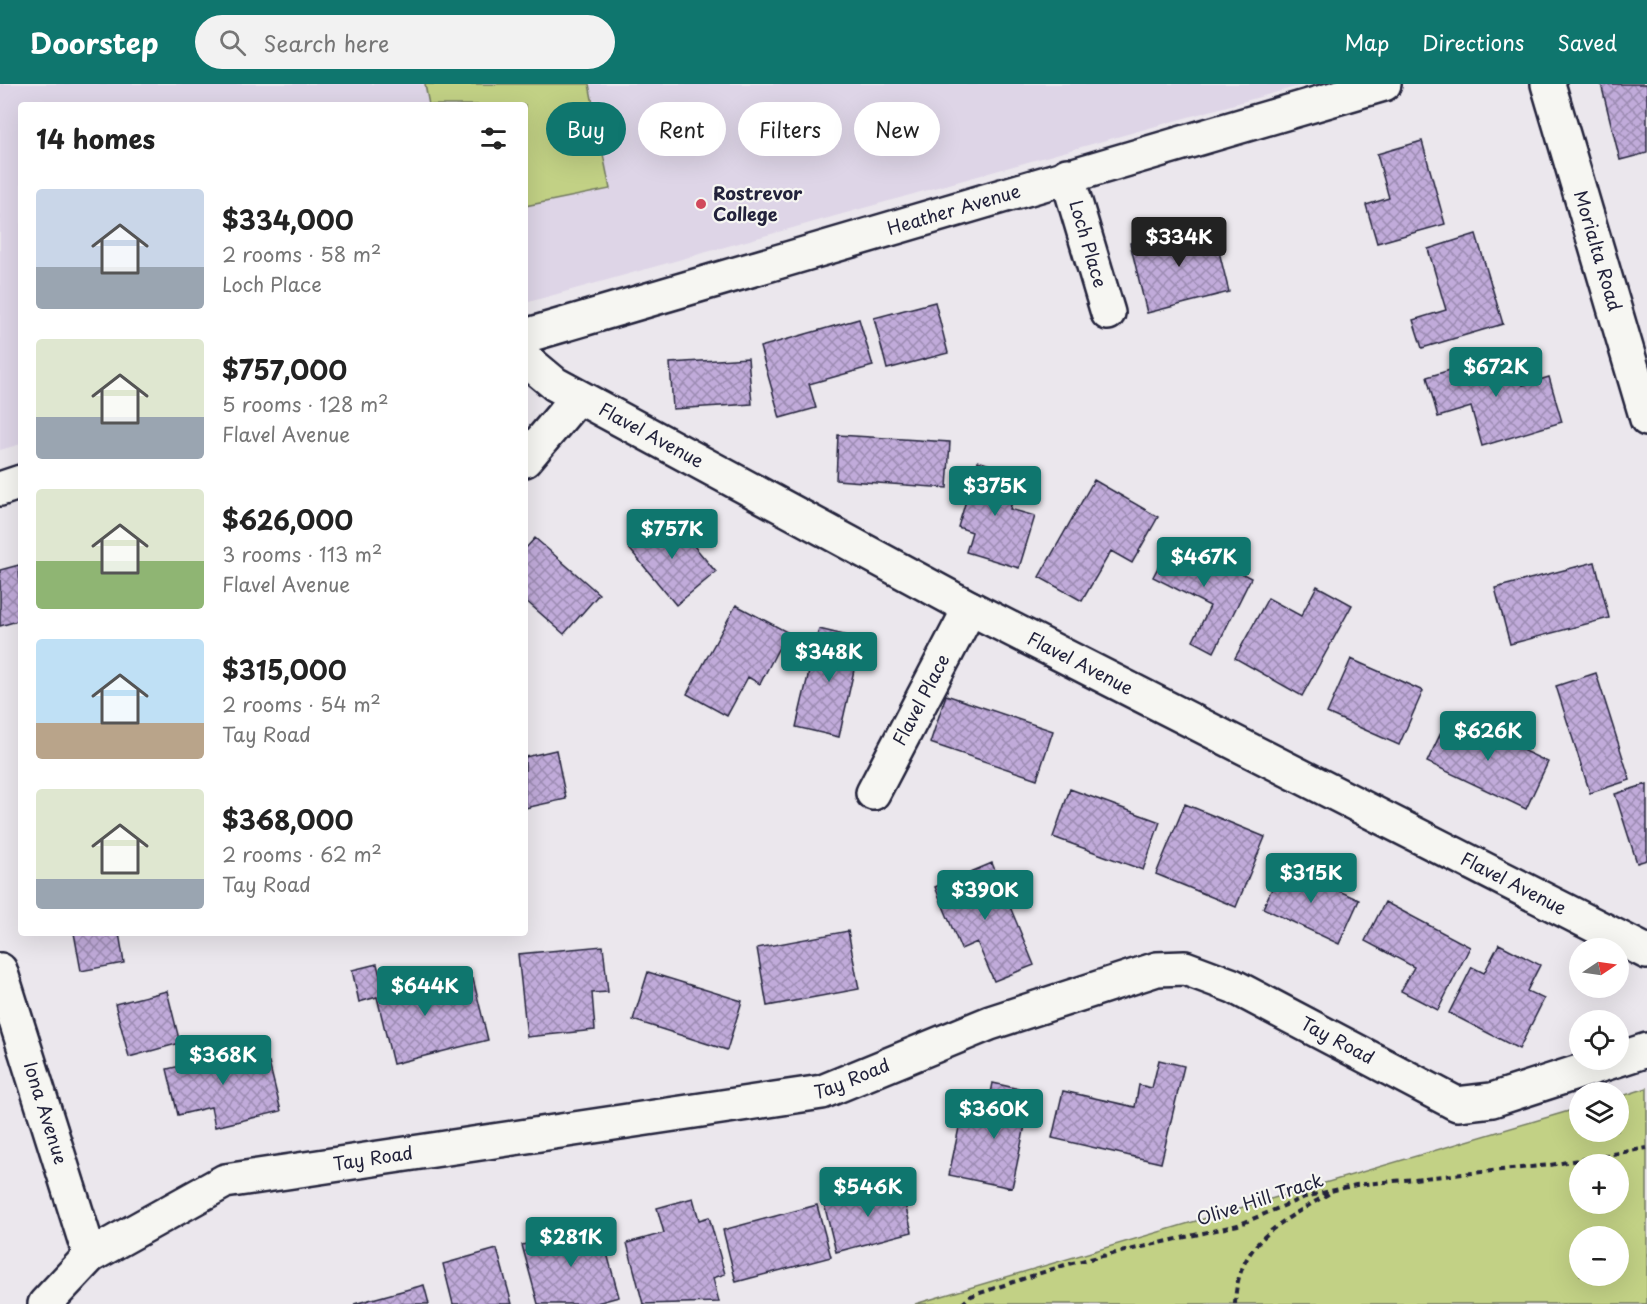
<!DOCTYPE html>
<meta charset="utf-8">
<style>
body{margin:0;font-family:"Playpen Sans",sans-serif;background:#f2f2f2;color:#222;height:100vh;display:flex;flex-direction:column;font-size:22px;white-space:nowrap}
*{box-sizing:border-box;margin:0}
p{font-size:20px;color:#767676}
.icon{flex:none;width:33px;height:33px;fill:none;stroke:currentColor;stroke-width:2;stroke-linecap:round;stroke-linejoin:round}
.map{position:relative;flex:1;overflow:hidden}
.drawer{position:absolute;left:18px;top:18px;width:510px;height:834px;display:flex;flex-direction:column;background:#fff;border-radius:6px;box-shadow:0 6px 24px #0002}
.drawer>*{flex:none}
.hud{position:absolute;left:546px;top:18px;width:570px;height:54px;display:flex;gap:12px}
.needle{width:39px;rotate:77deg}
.fabs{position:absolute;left:1569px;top:854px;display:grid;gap:12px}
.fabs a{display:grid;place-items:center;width:60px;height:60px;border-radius:50%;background:#fff;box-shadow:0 6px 24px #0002;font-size:30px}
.price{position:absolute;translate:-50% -51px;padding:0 14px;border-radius:6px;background:#0f766e;color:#fff;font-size:20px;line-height:39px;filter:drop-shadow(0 2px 3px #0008)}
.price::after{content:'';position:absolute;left:50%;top:36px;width:18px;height:14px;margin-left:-9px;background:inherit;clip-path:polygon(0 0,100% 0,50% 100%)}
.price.on{background:#222;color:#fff}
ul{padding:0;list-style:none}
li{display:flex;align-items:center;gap:18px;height:150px;padding:0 18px}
li span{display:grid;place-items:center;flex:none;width:168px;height:120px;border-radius:6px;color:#555}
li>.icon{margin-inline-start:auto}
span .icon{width:72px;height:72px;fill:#fffc;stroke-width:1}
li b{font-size:26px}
h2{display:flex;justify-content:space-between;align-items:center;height:72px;padding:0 18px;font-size:26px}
.tag{padding:0 21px;border-radius:27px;background:#fff;box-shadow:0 6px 24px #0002;font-size:21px;line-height:54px}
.tag.on{background:#0f766e;color:#fff}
header{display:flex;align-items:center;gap:36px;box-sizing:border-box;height:84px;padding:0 30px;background:#0f766e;color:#fff}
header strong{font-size:28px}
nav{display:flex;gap:33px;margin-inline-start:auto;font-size:21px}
.search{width:420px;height:54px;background:#f2f2f2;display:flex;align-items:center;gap:15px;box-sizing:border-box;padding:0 21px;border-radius:33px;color:#767676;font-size:22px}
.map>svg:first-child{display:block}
</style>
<header>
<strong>Doorstep</strong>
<div class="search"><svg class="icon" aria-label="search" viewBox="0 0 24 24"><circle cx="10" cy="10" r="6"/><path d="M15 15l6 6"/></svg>Search here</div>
<nav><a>Map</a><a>Directions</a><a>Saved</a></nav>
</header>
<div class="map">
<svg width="1647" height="1220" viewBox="0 0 1647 1220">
<defs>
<pattern id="building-cross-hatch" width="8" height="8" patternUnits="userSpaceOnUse" patternTransform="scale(1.5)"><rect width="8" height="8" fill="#c1abda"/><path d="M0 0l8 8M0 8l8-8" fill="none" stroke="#9c8bb2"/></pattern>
</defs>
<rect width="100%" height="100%" fill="#ebe7ed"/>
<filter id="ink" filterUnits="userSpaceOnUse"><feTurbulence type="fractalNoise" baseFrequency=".0167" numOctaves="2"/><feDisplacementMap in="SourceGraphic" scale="12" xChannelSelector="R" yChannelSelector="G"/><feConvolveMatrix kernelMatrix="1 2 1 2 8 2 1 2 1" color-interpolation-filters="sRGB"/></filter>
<g filter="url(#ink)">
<path fill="#ded5e7" d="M0,0h1306l-781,219v-198h-504v339l-21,6z"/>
<path fill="#c2d185" stroke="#727a60" stroke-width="1.5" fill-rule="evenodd" d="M425,0h164l21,105 -85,17v-101h-96z
M1647,1004v216h-732l664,-196 1,23h38l1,-34zM1580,1080h38v39h-38zM1580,1152h38v39h-38z"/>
<path fill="url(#building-cross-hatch)" stroke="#22223b" stroke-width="1.5" d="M1601,0h46v69l-27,7z
M1422,57l23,83 -68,19 -11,-38 23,-7 -12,-44z
M1212,139l17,69 -82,21 -17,-70z
M1476,150l27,90 -81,24 -9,-28 33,-10 -18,-61z
M935,218l13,51 -61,16 -13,-51z
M859,235l14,47 -64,18 7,24 -36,10 -20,-71z
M1513,267l10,34 26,-8 13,45 -80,24 -11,-39 -33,10 -11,-40z
M748,274l4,46 -79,5 -3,-46z
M838,351l112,7 -3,46 -111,-8z
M978,377l42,14 -10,34 25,7 -16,52 -53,-16 6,-20 -14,-5z
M1094,396l64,37 -26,46 -21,-12 -29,50 -43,-24z
M667,430l49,58 -40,33 -48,-58z
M535,454l64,56 -35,40 -39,-34v-51z
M1173,454l78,40 -37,74 -21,-11 17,-35 -57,-29z
M1595,478l14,56 -99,26 -15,-56z
M19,481l2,55 -21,6v-56z
M1317,502l35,19 -50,91 -67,-38 33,-60 33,18z
M736,521l51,27 -27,52 -12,-7 -21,39 -40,-22z
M819,545l42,10 -22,98 -43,-10z
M1351,575l72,32 -24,54 -72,-32z
M1596,589l34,107 -40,13 -34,-107z
M946,611l107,36 -16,48 -107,-36z
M1449,632l99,46 -22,47 -99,-47z
M556,666l10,49 -41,9v-51z
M1647,700v76l-10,3 -22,-69z
M1070,705l90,33 -17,48 -90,-33z
M1185,720l80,33 -29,70 -80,-33z
M992,779l42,102 -40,16 -17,-39 -16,7 -26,-62z
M1283,781l76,35 -20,44 -76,-36z
M1385,818l85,45 -32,63 -37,-19 13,-24 -49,-26z
M848,847l11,58 -92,17 -10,-58z
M74,849h45l5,30 -43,8z
M1499,860l41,21 -13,26 17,8 -25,50 -70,-36 23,-46 12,6z
M603,862l5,46 -16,1 3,37 -68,7 -9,-83z
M377,880l9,36 87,-21 15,61 -95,24 -16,-67 -18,5 -7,-32z
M648,888l94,29 -15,49 -94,-30z
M167,907l13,52 -51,14 -14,-53z
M231,953l9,34 29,-8 12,48 -66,16 -4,-20 -33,8 -11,-46 31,-7 -4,-16z
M1159,976l25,6 -23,97 -109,-25 11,-47 72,16 4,-22 13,3z
M993,999l39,9 -20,96 -63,-13 11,-52 24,5z
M900,1100l12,48 -76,20 -12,-48z
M693,1114l6,22 10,-3 16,57 -12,4 6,24 -76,2 -16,-61 37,-10 -7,-25z
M817,1121l14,52 -95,25 -13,-52z
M599,1140l20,73 -26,7h-55l-16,-59z
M497,1165l15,55h-59l-10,-40z
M424,1201l5,19h-75z"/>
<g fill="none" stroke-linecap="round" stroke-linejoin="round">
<defs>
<g id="minor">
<path id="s1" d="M1067,91l41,138"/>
<path id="s2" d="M525,252l859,-252"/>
<path id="s3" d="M525,275l30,25 415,224 677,344"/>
<path d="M525,376l53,-63"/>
<path d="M0,405l21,-7"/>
<path id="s4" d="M873,709l97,-185"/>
<path id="s5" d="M0,886l90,286"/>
<path id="s6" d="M45,1220l45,-48 135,-75 597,-89 168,-69 167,-54 28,-1 48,18 224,118 35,-4 155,-50"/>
</g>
<g id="major">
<path id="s7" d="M1548,0l99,335"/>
</g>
</defs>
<use href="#minor" stroke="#22223b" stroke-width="38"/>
<use href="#major" stroke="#22223b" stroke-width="38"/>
<path stroke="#22223b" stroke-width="4" stroke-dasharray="6 4.5" stroke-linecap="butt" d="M962,1220l9,-8 97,-32 170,-39 67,-28 51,-12 194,-20 97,-17
M1235,1220c2,-63 48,-83 95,-111"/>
<use href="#minor" stroke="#f6f6f2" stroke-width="33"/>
<use href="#major" stroke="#f6f6f2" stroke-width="33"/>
</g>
</g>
<circle fill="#d1495b" stroke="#f6f6f2" stroke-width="2" cx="701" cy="120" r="6"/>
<g text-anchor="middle" stroke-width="4.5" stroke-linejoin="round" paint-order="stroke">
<g font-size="18" font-weight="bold" fill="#22223b" stroke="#f6f6f2" text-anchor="start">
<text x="713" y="116">Rostrevor<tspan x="713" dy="21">College</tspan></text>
</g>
<g font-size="18" fill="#22223b" stroke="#f6f6f2">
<text dy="6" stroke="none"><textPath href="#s2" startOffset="447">Heather Avenue</textPath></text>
<text dy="6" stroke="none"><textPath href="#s1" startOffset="72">Loch Place</textPath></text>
<text dy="6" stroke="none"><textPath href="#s7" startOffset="174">Morialta Road</textPath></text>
<text dy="6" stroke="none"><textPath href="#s3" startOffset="148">Flavel Avenue</textPath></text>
<text dy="6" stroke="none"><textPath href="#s3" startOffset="634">Flavel Avenue</textPath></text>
<text dy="6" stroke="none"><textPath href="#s4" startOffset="105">Flavel Place</textPath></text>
<text dy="6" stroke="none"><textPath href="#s3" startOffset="1120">Flavel Avenue</textPath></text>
<text dy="6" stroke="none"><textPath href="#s6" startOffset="1378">Tay Road</textPath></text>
<text dy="6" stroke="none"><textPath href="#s6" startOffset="856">Tay Road</textPath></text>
<text dy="6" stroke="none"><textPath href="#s5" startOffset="150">Iona Avenue</textPath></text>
<text dy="6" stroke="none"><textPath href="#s6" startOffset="370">Tay Road</textPath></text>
<text transform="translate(1260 1116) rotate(-18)" y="6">Olive Hill Track</text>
</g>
</g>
</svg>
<div class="fabs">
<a><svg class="needle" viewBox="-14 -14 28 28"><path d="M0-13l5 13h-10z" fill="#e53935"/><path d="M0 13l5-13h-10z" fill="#767676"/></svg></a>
<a><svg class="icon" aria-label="locate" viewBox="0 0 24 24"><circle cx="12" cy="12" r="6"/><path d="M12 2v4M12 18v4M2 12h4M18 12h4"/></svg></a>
<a><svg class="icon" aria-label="layers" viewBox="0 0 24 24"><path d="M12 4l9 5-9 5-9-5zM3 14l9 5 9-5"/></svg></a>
<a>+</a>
<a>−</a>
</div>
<b class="price on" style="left:1179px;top:184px">$334K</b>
<b class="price" style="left:1496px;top:314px">$672K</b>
<b class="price" style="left:995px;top:433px">$375K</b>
<b class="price" style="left:672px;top:476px">$757K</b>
<b class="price" style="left:1204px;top:504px">$467K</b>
<b class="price" style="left:829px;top:599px">$348K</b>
<b class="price" style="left:1488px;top:678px">$626K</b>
<b class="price" style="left:1311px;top:820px">$315K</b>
<b class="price" style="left:985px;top:837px">$390K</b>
<b class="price" style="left:425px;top:933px">$644K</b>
<b class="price" style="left:223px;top:1002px">$368K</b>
<b class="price" style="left:994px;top:1056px">$360K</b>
<b class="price" style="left:868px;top:1134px">$546K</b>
<b class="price" style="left:571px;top:1184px">$281K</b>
<div class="hud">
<a class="tag on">Buy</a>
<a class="tag">Rent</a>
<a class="tag">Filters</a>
<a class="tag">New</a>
</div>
<section class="drawer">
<h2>14 homes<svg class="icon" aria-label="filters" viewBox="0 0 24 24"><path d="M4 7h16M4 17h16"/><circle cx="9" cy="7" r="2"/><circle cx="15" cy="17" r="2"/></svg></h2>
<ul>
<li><span style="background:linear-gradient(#c9d6e8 65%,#9aa5b1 0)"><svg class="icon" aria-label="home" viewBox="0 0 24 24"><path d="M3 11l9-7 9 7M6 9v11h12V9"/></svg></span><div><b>$334,000</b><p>2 rooms · 58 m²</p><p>Loch Place</p></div></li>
<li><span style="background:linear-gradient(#dfe7d0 65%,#9aa5b1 0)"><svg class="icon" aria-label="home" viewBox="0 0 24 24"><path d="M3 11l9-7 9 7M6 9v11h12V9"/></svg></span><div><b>$757,000</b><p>5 rooms · 128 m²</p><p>Flavel Avenue</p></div></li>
<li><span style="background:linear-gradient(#dfe7d0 60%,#8fb573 0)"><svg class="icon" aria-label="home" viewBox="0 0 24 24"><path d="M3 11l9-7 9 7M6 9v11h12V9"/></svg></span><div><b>$626,000</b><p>3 rooms · 113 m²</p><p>Flavel Avenue</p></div></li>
<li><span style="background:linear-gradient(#bfe0f5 70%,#b9a48a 0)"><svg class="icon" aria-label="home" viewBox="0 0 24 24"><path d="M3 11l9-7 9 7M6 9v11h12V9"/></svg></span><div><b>$315,000</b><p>2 rooms · 54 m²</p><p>Tay Road</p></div></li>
<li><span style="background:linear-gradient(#dfe7d0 75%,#9aa5b1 0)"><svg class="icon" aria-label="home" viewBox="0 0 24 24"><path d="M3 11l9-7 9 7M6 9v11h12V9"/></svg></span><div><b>$368,000</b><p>2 rooms · 62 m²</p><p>Tay Road</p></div></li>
</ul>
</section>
</div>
